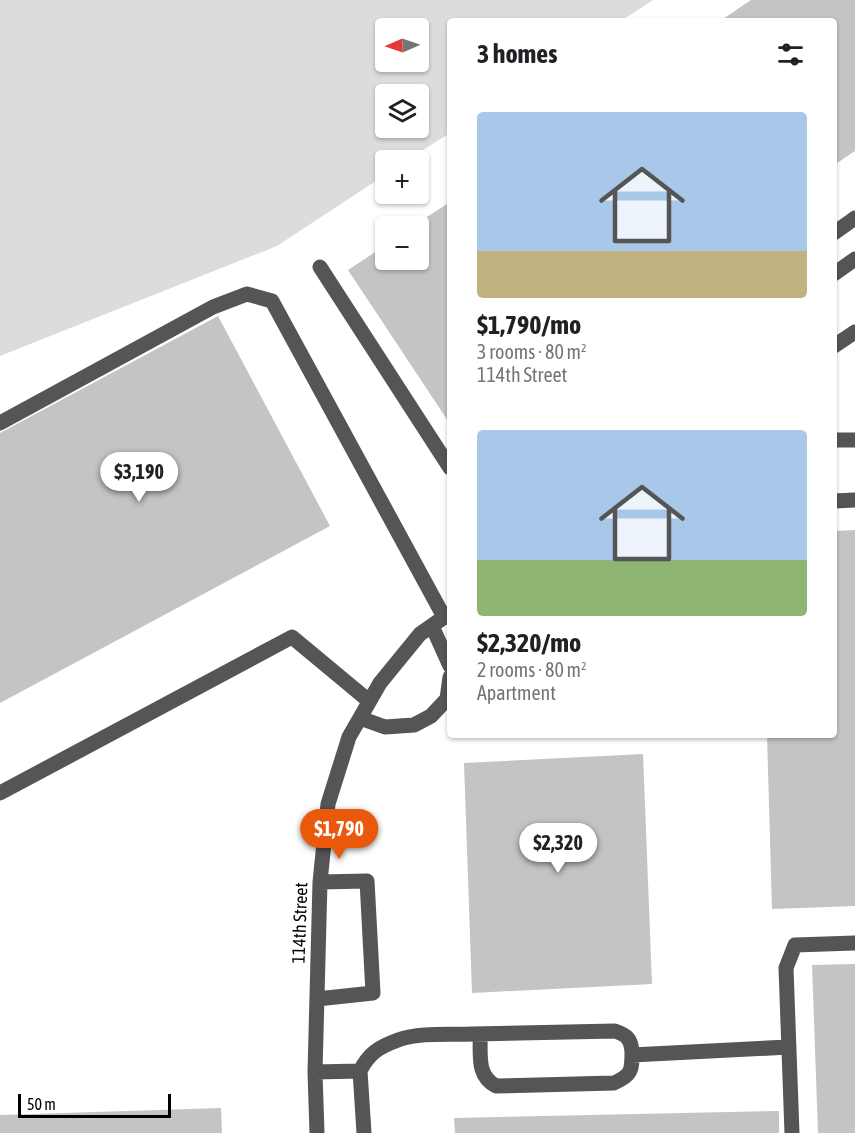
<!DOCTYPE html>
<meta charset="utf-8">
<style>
body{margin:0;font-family:"Asap Condensed",sans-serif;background:#f6f6f6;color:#202124;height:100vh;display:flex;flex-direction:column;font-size:22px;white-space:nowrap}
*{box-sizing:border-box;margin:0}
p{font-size:20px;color:#757577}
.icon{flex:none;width:33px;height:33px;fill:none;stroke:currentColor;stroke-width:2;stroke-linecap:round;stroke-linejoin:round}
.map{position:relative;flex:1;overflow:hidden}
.drawer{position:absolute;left:447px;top:18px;width:390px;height:720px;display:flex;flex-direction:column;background:#fff;border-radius:6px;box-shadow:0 2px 4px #0004}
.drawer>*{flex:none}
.needle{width:39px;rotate:268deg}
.tools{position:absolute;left:375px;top:18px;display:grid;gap:12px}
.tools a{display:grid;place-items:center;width:54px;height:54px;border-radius:6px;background:#fff;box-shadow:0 2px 4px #0004;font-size:30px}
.scale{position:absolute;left:18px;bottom:15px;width:153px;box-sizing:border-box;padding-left:6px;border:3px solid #000;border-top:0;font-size:16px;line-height:21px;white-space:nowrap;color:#000;-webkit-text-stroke:4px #fff;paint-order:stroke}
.price{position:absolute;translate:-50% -51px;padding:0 14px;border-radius:21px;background:#fff;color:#222;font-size:20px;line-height:39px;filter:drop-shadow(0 2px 3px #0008)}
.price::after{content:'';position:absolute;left:50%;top:36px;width:18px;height:14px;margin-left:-9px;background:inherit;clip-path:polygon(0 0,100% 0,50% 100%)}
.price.current{background:#ea580c;color:#fff}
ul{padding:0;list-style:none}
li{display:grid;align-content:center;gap:12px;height:318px;padding:0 30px}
li span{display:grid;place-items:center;height:186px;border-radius:6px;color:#555}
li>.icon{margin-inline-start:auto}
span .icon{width:108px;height:108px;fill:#fffc;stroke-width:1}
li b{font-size:26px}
h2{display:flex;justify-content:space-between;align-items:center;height:72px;padding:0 30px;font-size:26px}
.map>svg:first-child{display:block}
</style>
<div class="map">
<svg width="855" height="1133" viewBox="0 0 855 1133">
<rect width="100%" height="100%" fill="#fff"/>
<path fill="#dcdcdc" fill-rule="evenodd" d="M0,0h653l-32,21h-171v112l-43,27h-21l-1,15 -108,71 -277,110zM386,28h32v34h-32zM386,94h32v34h-32z"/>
<path fill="#c4c4c4" d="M751,0h104v151l-21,14v-144h-114z
M450,202v222l-102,-154 38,-25v15h32v-34h-5z
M218,316l112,210 -330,177v-270z
M855,530v376l-83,3 -5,-174h67v-204z
M643,754l9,230 -180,9 -8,-230z
M855,964v169h-37l-6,-168z
M221,1108l1,25h-222v-18z
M779,1111v22h-324l-1,-15z"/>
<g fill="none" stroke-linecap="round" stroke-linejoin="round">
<path stroke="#555" stroke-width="15" d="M834,233l21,-15
M320,267l130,201
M834,274l21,-15
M834,346l21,-14
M0,423l213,-116 34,-13 25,7 172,316
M834,440h21
M834,501l21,-1
M432,626l18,40
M360,718l25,9 29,-2 17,-9 16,-17 3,-22
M0,793l292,-156 77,64
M317,999l56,-6 -6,-112 -47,1
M632,1055l157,-8
M360,1071c9,-18 19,-24 38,-31 23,-8 50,-5 74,-6 48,-1 95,-2 143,-3 12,4 16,8 17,21 0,18 0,23 -18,31l-118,3c-20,-11 -15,-31 -16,-52
M315,1072l45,-1 4,62
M317,1133l-2,-61 5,-190 8,-78 21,-67 31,-54 40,-49 30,-21
M792,1133l-6,-165 9,-23 60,-2"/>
</g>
<g text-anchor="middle" stroke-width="6" stroke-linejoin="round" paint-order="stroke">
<g font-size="18" fill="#000" stroke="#fff">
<text transform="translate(300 923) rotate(-88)" y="6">114th Street</text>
</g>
</g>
</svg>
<div class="tools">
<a><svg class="needle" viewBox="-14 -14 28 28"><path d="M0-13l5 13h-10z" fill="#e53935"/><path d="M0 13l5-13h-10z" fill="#757577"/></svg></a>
<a><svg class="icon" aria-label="layers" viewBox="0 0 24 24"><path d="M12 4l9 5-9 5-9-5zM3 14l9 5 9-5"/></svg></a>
<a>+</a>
<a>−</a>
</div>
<div class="scale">50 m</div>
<b class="price" style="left:139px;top:503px">$3,190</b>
<b class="price current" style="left:339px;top:860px">$1,790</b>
<b class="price" style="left:558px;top:874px">$2,320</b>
<section class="drawer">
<h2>3 homes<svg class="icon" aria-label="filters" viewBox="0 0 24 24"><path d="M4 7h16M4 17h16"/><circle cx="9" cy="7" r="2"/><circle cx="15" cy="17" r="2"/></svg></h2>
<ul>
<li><span style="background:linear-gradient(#a9c7e8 75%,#c2b280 0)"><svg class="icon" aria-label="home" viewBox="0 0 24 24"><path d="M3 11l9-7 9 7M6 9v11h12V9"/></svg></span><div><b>$1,790/mo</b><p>3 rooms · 80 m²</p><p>114th Street</p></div></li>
<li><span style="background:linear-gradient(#a9c7e8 70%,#8fb573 0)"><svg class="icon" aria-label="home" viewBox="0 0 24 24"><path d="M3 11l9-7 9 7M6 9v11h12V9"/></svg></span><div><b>$2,320/mo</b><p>2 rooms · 80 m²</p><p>Apartment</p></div></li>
</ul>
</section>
</div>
